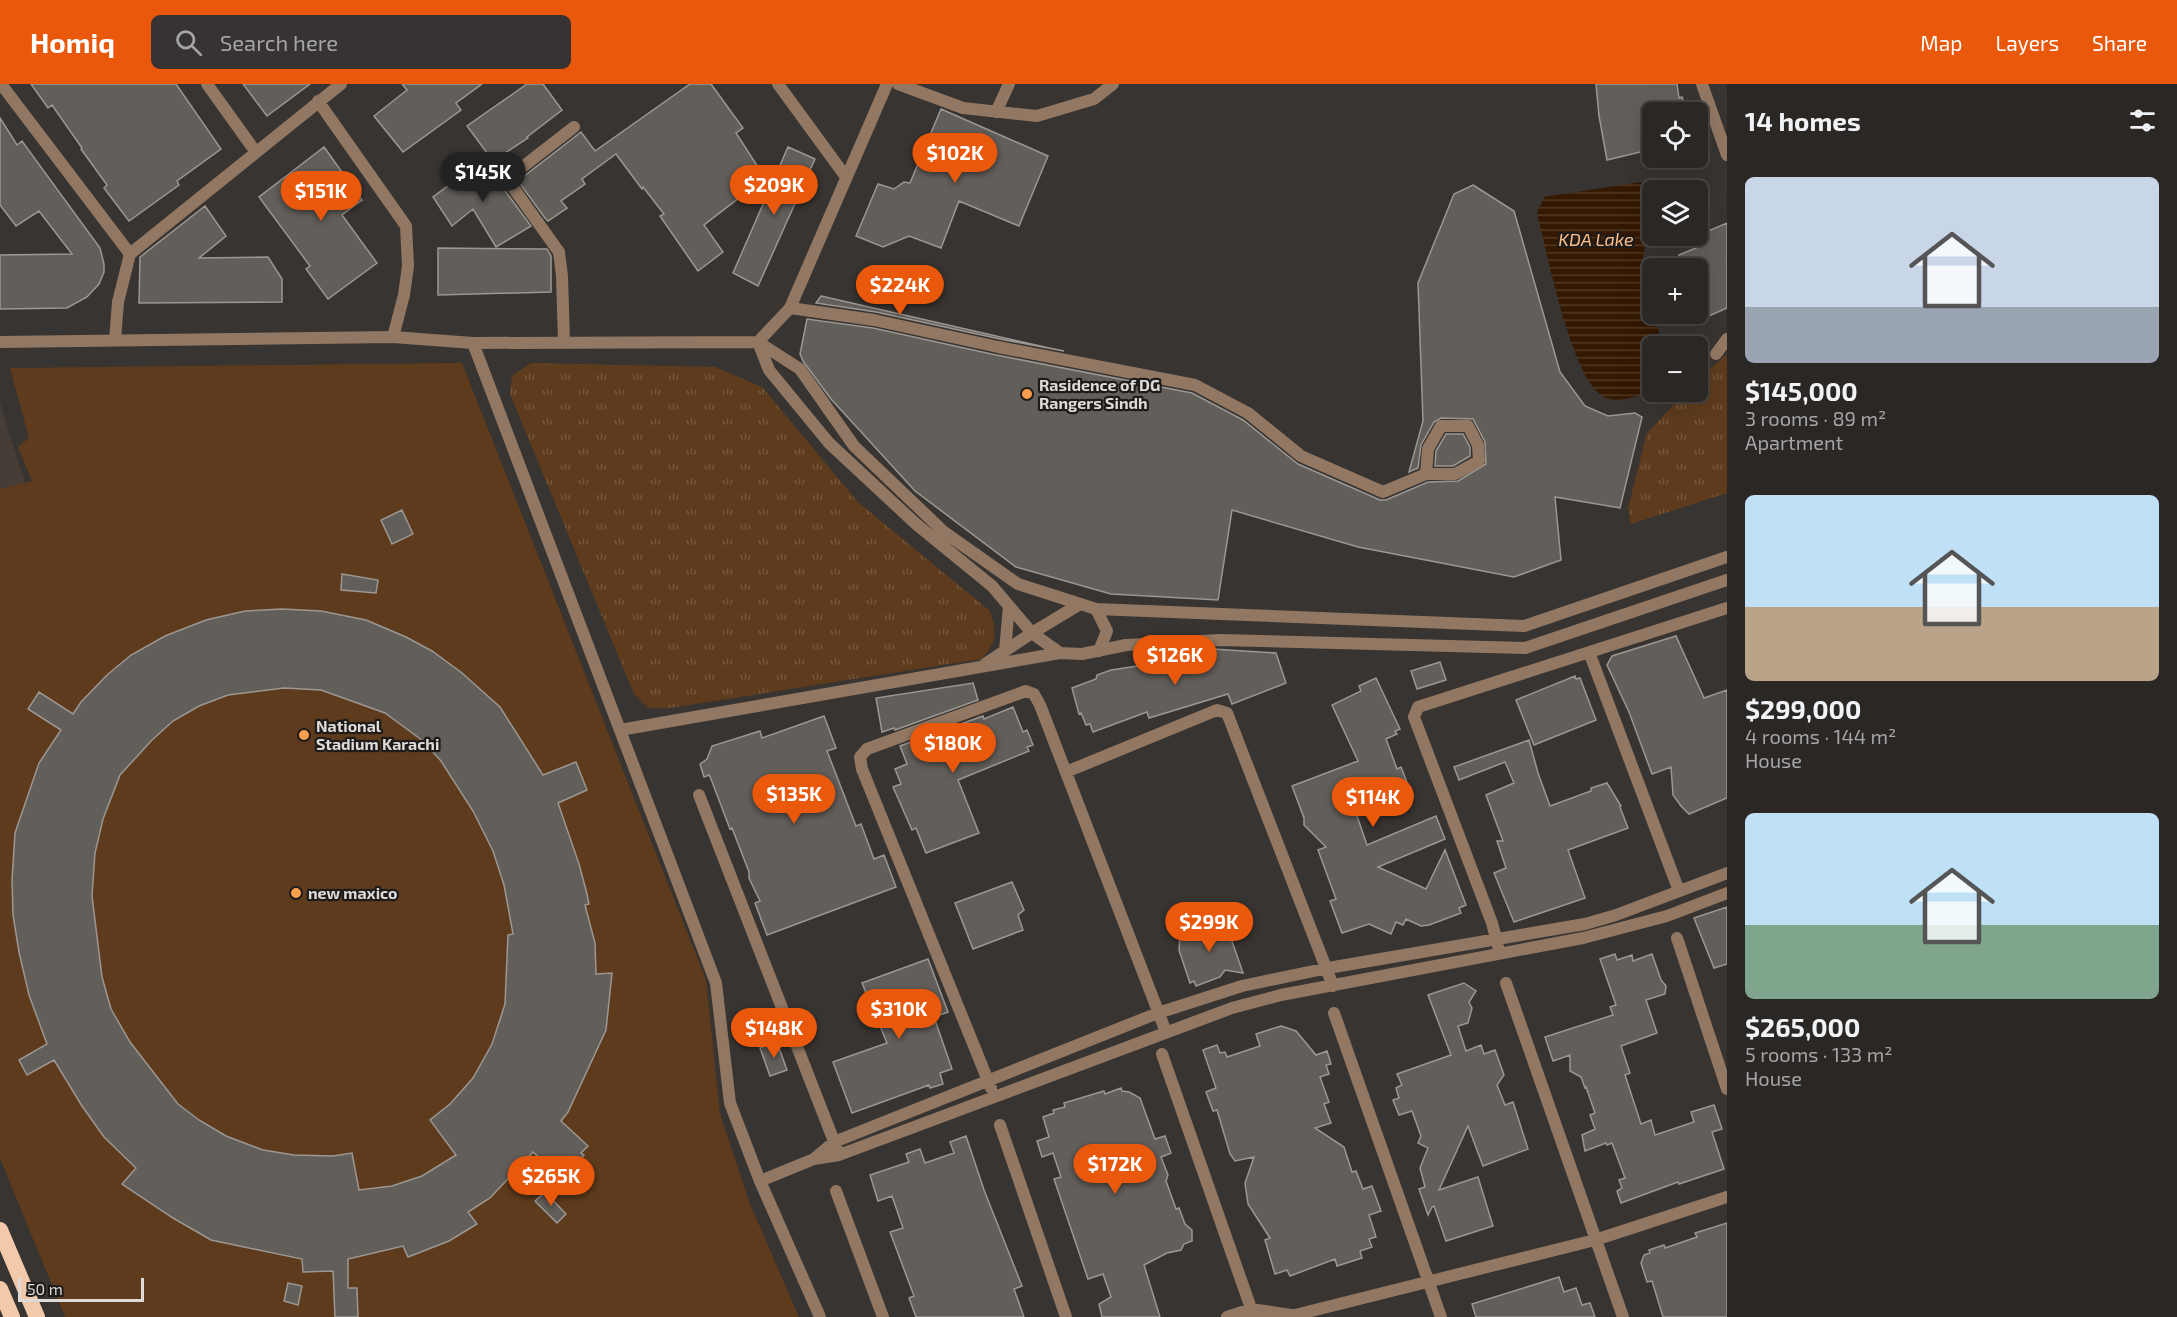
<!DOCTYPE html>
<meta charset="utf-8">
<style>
body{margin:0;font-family:"Exo 2",sans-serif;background:#363332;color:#f1f3f6;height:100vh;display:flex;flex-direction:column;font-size:22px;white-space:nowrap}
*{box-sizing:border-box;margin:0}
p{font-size:20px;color:#a5a5a7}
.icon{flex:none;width:33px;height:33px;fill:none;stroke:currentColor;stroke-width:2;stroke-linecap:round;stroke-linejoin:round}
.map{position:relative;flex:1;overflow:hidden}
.drawer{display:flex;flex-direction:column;background:#2a2725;width:450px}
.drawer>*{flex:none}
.fabs{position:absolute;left:1642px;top:18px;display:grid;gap:12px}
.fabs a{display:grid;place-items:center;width:66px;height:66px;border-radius:9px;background:#2a2725;box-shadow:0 6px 24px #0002,0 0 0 2px #464442;font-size:30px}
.scale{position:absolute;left:18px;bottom:15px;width:126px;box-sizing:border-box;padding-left:6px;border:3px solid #dddad8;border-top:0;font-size:16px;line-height:21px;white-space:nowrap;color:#dddad8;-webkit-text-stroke:4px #1e1c1b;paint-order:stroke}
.price{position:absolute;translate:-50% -51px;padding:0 14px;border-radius:21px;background:#ea580c;color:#fff;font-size:20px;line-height:39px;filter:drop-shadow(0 2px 3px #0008)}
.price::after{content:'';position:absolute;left:50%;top:36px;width:18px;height:14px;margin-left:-9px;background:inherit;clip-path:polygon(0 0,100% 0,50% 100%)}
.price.selected{background:#222;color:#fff}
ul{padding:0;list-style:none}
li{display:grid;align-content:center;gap:12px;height:318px;padding:0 18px}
li span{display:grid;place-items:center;height:186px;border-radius:9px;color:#555}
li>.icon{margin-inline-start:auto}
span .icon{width:108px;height:108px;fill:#fffc;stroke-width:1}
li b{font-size:26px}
h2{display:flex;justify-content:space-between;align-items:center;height:72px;padding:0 18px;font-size:26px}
header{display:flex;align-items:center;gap:36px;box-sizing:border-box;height:84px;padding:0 30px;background:#ea580c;color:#fff}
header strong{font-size:28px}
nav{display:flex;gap:33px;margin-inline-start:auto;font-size:21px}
.search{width:420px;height:54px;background:#363332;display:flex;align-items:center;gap:15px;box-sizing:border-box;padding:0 21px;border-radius:9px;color:#a5a5a7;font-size:22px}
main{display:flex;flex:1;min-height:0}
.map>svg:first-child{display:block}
</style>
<header>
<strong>Homiq</strong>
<div class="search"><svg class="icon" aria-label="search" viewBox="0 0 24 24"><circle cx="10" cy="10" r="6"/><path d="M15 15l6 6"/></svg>Search here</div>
<nav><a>Map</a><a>Layers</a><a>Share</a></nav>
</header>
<main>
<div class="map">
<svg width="1727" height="1233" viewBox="0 0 1727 1233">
<defs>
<pattern id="grass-tufts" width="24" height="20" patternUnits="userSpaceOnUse" patternTransform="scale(1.5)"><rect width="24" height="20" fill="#5e3b1c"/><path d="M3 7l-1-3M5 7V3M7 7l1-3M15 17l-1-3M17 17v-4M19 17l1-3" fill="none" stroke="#75573c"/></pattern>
<pattern id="water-rules" width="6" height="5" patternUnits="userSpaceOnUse" patternTransform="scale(1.5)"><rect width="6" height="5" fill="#341800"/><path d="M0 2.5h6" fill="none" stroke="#513924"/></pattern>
</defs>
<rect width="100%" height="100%" fill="#383431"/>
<path fill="#463d36" d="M0,319l25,80 -25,6z"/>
<path fill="url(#grass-tufts)" d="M1727,270v139l-96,31 -3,-16 19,-75 39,-41h12v-13z
M531,279l184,4 47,20 96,115 132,109c7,22 7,32 -9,48l-311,49h-22l-14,-14 -124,-300 2,-18z"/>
<path fill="#5e3b1c" d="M462,279l244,617 14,134 30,90 49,113h-734l-65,-159v-669l32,-8 -14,-34 11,-9 -19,-70z"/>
<path fill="url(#water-rules)" d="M1641,98l12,14 -10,61 1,26 8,14 1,17h3l5,32h-8v35l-6,12c-13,4 -32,11 -45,3 -31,-21 -55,-143 -65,-183l7,-16z"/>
<path fill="#625e5a" stroke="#9c9793" stroke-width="1.5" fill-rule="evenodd" d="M31,0h145l45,65 -44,32 2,4 -50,36 -25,-33 3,-3 -26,-36 1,-1 -30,-43 -4,3z
M243,0h67l-43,32z
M402,0h80l-26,19 5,7 -58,42 -29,-36 33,-26z
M527,0h16l19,26 -35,27 1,1 -35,23 -26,-35z
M690,0h21l32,44 -7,5 29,45 -61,47 19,27 -25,19 -38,-55 4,-2 -21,-27 -1,2 -26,-35 -34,25 3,5 -24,17 6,7 -19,13 -3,-3 -27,-37 63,-49 14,19z
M1596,0h81l2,14 3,-1 5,15h-34v37l-46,11 -8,-44z
M941,25l107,47 -29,70 -60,-25 -18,47 -32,-12 -26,11 -27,-11 22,-52 16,5 10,-7 6,1z
M0,34l17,27 5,-4 78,107 4,16v8l-5,12 -12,13 -20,11 -67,1v-54l72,-1 -33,-43 -23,15 -16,-21z
M324,63l38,53 -20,15 35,48 -49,36 -22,-30 4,-3 -51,-69z
M788,63l27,12 -57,127 -25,-13z
M485,74l14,20 1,6 31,42 -35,21 -23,-38 -21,17 -19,-29z
M1473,101l41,26 46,161 25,34 23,10 27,-3 7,4 -22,91 -65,-11 6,63 -47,17 -156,-30 -126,-37 -14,90 -107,-6 -95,-27 -101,-76 -84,-92 -28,-38 -3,-7 7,-35 66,9 123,27 196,38 51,27 55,44 82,36h6l42,-18 30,-1 28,-17 -1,-22 -12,-23 -32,-1 -7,4 -13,23 -3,23 -9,4 14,-51 -5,-138 36,-89z
M205,122l21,30 -27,22 69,-1 14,22v23l-143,1 1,-46z
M1727,139v85l-18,8 -11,-22v-26h-12l-7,-13 17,-7 -4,-10z
M438,164l109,1 4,7v36l-113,3z
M821,212l228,52 15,3 -64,-12 -124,-27 -60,-9z
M1446,350h17l7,13v9l-17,10h-18l1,-15z
M402,426l11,24 -21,10 -11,-24z
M342,490l36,6 -2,13 -35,-3z
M282,525l39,2 45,9 40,17 26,14 30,22 38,34 43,68 33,-13 11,28 -29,13 21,61 8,30 2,10 -4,1 10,38 1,31 16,-1 -6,57 -38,82 -7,9 27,25 -7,7 3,2 -21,25 -30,-28 -43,46 -22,14 9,12 -28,17 -41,16 -5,-11 -55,13v29h9l1,29h-23l-2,-46 -30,1 -1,-13 -91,-19 -38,-22 -51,-34 14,-16 -32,-31 -22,-31 -28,-46 -27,15 -8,-15 28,-16 -18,-49 -10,-43 -6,-37 -1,-35 3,-47 24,-70 22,-33 -33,-21 11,-17 34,22 8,-12 26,-27 24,-20 34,-19 41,-16 39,-9zM284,604l37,2 64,23 38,28 18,20 32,50 20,40 11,34 9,49 -5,1 -3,69 -13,40 -19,34 -23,26 -20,16 26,35 -34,21 -30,10 -33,4 -7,-37 -19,3 -39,-1 -31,-5 -37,-14 -27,-16 -21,-16 -48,-62 -19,-33 -9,-32 -10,-81 3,-43 8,-34 17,-44 32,-35 21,-19 26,-15 29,-11z
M1676,552l28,62 23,-8v108l-38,16 -8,-8 -8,-11 -2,-28 -19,7 -23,-62 -22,-47 5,-9z
M1212,565l64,4 10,30 -54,21 -4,-10 -79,24 -2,-6 -54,20 -3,-8 -4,1 -5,-12 -2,1 -7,-26 24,-9 1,-4 14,-5 67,-10 3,5 34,-8z
M1440,578l6,18 -29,9 -6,-18z
M1575,592l1,3 4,-1 16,42 -62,25 -18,-45z
M1376,594l24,51 -5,2 2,3 -11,5 11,30 4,-2 12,31 -16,6 -2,-3 -38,15 10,29 69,-29 9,23 -67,28 48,22 19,-39 21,55 -7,3 2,5 -32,12 -8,1 -15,-7 -3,6 -7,-3 -5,12 -22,-10 -27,9 -12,-32 6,-2 -18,-49 8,-3 -22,-22v-7l-12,-32 66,-25 -26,-56 29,-14 -2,-5z
M973,599l5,17 -83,30 -1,-2 -12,4 -6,-34z
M1013,623l10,25 4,-2 6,15 -6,2 2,4 -71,29 21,53 -53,20 -10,-25 -4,2 -19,-43 8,-3 -6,-15 12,-5 -7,-18 83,-30 1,3z
M824,632l12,32 -9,3 29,75 5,-2 13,35 10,-4 12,32 -129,48 -12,-32 5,-2 -11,-23v-6l-17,-44 -2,1 -19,-50 -2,-4 -5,2 -4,-13 7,-5 5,-13 48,-15 2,7z
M1529,656l9,33 12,33 41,-15v-3l16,-5 14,23 -1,1 8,21 -60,22 17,48 -71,24 -20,-49 12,-5 -9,-27h6l-17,-46 28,-12 -9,-21 -46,18 -5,-13z
M1012,798l12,28 -6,5 5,15 -50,19 -18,-46z
M1727,823v57l-13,4 -20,-50z
M1224,834l19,55 -18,-3 -5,7 -24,9 -2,-5 -4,2 -11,-33 1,-15 20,-6 -1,-3z
M1615,870l2,6 15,-5 1,6 19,-7 9,26 5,6 -1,8 -19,6 11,33 -36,13 9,27 -5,2 16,49 10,-4 4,15 39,-13 -3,-10 23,-7 8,24 -10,3 12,37 -45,15 -1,-2 -57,21 -4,-12 5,-3 -3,-8 6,-2 -13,-35 -5,2 -1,-2 -21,8 -3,-16 13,-6 -5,-14 5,-2 -9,-26 -1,1 -4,-11 -11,-6v-16l-17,6 -8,-24 68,-22 -3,-8 6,-2 -16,-46z
M928,875l20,53 -14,5 18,52 -12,4 3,11 -13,4 -1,-3 -77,28 -19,-51 54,-19 -25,-60z
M1464,899l12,8 -7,11 3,6 -4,15 -10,3 8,25 15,-6 3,9 11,-4 9,25 -7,10 8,20 8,-3 15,47 -45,17 -15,-40 -29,64 39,-13 15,49 -47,15 -12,-35 -2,1 -4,8 -9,-26 6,-2 -5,-19 8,-20 -10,-5 3,-7 -9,-25 -13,4 -6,-15 6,-2 -3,-10 6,-3 -5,-11 54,-19 -23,-60z
M1281,942l15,5 20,24 11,-4 4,13 -5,1 3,9 -9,3 9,25 -5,2 7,19 -16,5 29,19 8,25 4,-1 7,18 9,-3 9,25 -12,4 7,22 -7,2 3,8 -12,4 2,7 -25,8 -2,-7 -45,17 -3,-6 -12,4 -10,-34 5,-2 -22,-34 -3,-21 9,-26 -19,4 -5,-7 -13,-44 -4,1 -7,-19 10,-4 -13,-38 14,-5 3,8 5,-1 2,5 33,-11 -4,-12z
M777,958l10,28 -17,6 -10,-28z
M1121,1004l1,3 7,1 11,6 15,41 10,-3 6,17 -10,4 7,18 -2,6 10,28 3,-1 6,16 7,6v11l-8,3 -3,6 -14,3 -23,12 16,52h-58l-3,-13 12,-7 -8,-23 -15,5 -34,-100 7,-2 -8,-24 -11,4 -5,-16 12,-4 -6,-20 11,-4 -1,-3 12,-3 -1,-4 40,-12 1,3z
M966,1052l18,54 38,96 -8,3 10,28h-108l-7,-19 5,-2 -24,-64 13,-4 -11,-32 -14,5 -8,-26 39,-13 -3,-8 14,-5 5,14 29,-10 -4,-11z
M545,1108l21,22 -9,9 -22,-22z
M1727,1139v94h-64l-11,-36 -5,1 -6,-19 3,-8 6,-2 -1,-3 15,-5 1,3 32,-11 -2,-4z
M1559,1193l5,15 12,-4 6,17 8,-2 5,14h-119l-4,-13z
M288,1199l14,3 -4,19 -14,-4z"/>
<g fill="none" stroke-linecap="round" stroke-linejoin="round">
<path stroke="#927863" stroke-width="12" d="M1,0l129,170
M207,0l48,67
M778,0l68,93
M898,0l65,24 74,8 57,-17 19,-15
M1702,0l25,71
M318,17l88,125 2,40 -4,29 -11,42
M996,28l13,-28
M790,224l84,12 124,27 197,38 53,28 53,43 82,36 43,-18h29l24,-13 -1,-16 -10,-19h-27l-13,23 -2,25
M115,256l3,-38 12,-48 211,-170
M564,258l-2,-66 -3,-24 -52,-73 67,-52
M1716,270l11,-15
M1589,568l90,239
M1066,688l151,-62 10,3 106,273
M699,711l138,354
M1677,854l50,151
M1498,862l-6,-23 -78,-206 4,-10 309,-99
M1506,899l117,334
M1334,929l107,304
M1162,970l92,263
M991,1004l-129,-319 -2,-12 7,-8 159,-58 8,3 6,11 126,327
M1000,1041l66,192
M815,1074l19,-16 324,-129 84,-27 86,-18 257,-44 31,-9 111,-42
M760,1097l54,-22 25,-4 393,-147 49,-13 302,-57 84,-22 60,-23
M836,1107l47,126
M1227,1233l24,-8 40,6
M1287,1233l308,-77 132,-43"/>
<path stroke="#927863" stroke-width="12" d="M0,258l393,-5 80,6 285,-1 42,27 54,77 90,86 74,52 78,25 428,17 203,-69
M758,258l11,28 60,73 87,81 76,62 40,47 28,20 22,1 44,-9 94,-5 305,8 202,-68
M758,258l32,-34 97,-224
M473,259l243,640 14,120 30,78 60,136
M1096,525l11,22 -8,20
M1005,567l4,-45
M985,580l47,-31 48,-29
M620,646l440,-77"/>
<path stroke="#f2caab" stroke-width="16" d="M0,1146l37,87
M0,1205l12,28"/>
</g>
<g fill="#f99f4d" stroke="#1e1c1b" stroke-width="2">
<circle cx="1027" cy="310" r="6"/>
<circle cx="304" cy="651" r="6"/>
<circle cx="296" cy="809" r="6"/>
</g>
<g text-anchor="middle" stroke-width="4.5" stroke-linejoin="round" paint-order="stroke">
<g font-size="16" font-weight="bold" fill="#dddad8" stroke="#1e1c1b" text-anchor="start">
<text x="1039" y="307">Rasidence of DG<tspan x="1039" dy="18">Rangers Sindh</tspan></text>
<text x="316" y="648">National<tspan x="316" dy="18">Stadium Karachi</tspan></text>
<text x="308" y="815">new maxico</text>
</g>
<g font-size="18" font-style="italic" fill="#febd87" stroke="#1e1c1b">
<text x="1596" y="162">KDA Lake</text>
</g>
</g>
</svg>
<div class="fabs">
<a><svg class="icon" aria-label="locate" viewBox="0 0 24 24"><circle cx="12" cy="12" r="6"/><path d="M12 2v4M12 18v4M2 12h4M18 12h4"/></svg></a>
<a><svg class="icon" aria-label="layers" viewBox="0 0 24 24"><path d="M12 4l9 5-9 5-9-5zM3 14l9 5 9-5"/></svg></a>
<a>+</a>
<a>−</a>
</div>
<div class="scale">50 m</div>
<b class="price" style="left:955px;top:100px">$102K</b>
<b class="price selected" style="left:483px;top:119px">$145K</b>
<b class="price" style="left:774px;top:132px">$209K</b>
<b class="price" style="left:321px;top:138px">$151K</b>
<b class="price" style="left:900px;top:232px">$224K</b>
<b class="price" style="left:1175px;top:602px">$126K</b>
<b class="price" style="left:953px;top:690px">$180K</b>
<b class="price" style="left:794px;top:741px">$135K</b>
<b class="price" style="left:1373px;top:744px">$114K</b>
<b class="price" style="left:1209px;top:869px">$299K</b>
<b class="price" style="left:899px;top:956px">$310K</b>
<b class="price" style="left:774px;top:975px">$148K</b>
<b class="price" style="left:1115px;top:1111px">$172K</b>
<b class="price" style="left:551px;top:1123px">$265K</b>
</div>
<section class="drawer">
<h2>14 homes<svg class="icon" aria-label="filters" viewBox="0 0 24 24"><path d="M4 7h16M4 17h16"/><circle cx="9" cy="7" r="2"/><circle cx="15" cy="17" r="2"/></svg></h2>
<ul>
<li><span style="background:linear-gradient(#c9d6e8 70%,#9aa5b1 0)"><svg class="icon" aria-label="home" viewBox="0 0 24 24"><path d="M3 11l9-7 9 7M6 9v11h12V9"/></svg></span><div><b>$145,000</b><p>3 rooms · 89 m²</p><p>Apartment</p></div></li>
<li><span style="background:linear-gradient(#bfe0f5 60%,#b9a48a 0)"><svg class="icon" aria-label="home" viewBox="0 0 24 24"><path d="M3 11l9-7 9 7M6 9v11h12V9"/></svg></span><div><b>$299,000</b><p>4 rooms · 144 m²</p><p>House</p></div></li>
<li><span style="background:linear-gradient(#bfe0f5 60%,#7fa58c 0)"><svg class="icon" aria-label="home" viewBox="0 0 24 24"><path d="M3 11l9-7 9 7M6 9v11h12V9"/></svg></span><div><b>$265,000</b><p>5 rooms · 133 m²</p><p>House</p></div></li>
</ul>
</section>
</main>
